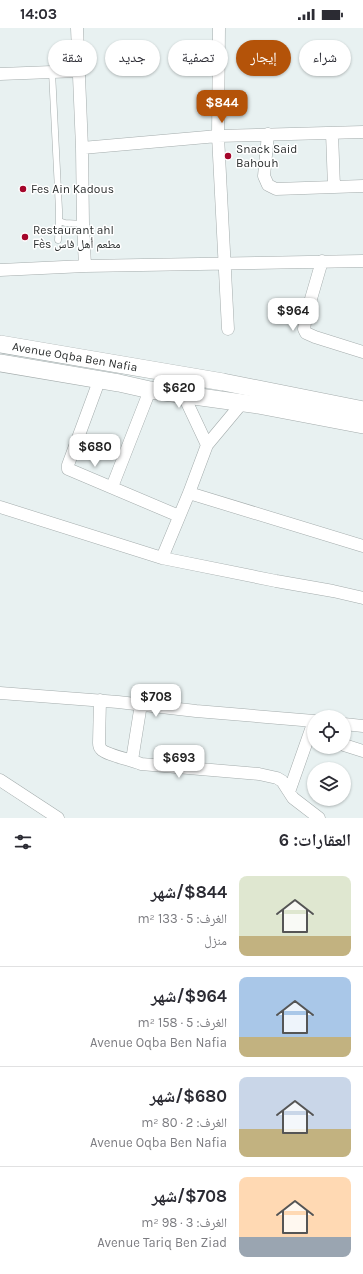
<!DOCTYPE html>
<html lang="ar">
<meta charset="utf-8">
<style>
body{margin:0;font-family:Karla,"Noto Naskh Arabic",sans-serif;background:#f7f7f7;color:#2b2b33;direction:rtl;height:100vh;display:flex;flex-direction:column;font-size:15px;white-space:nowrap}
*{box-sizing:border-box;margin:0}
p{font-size:13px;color:#7c7c81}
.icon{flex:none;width:22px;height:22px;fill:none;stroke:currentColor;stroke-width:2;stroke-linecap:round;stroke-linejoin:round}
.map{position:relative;height:790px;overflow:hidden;direction:ltr}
.details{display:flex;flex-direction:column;background:#fff;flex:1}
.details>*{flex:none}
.top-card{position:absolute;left:12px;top:12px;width:339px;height:36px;direction:rtl;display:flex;gap:8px}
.tools{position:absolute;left:307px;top:682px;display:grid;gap:8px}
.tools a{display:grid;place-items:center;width:44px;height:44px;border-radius:50%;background:#fff;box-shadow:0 1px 3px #0004;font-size:20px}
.price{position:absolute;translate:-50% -34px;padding:0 9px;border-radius:8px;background:#fff;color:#222;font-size:13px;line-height:26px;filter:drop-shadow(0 1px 2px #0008)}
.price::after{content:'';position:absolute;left:50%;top:24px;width:12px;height:9px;margin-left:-6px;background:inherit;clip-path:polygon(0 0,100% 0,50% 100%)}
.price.current{background:#b45309;color:#fff}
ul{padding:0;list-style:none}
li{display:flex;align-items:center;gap:12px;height:100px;padding:0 12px}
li+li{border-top:1px solid #e1e1e2}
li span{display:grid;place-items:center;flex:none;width:112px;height:80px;border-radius:8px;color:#555}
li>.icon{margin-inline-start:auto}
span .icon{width:48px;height:48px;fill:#fffc;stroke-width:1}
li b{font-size:17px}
h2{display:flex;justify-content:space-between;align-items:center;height:48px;padding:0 12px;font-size:17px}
.chip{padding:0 14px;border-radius:18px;background:#fff;box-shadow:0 1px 3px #0004;font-size:14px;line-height:36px}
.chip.current{background:#b45309;color:#fff}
.status{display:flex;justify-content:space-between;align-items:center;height:28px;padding:0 20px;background:#fff;direction:ltr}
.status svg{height:11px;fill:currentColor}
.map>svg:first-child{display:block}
</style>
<div class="status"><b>14:03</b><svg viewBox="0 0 49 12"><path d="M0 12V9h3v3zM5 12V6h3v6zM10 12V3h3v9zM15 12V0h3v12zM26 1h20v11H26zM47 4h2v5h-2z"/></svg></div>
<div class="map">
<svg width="363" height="790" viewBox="0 0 363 790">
<rect width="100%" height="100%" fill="#e8f1f1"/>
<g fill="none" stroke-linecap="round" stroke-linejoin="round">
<defs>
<path id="lane" d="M52,44l7,138v11l6,2 18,1
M58,212l1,-19"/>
<path id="street" d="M77,0l5,120 1,76 2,42
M219,0l-1,108 10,193
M0,46l78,-3
M332,105l2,54
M268,106l-4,42 4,9 8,4 87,-3
M82,120l136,-12 145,-4
M322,233l-16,55 -2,13 2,4 9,4 48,15
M0,242l85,-4 278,-5
M99,353l-31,84v4l111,47
M183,366l24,51
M112,459l38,-97
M189,465l174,53
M0,479l162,51 114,23 57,10 30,7
M162,530l27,-65 18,-48 35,-42
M0,665l118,9 78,9 118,10
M100,672l-1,43c0,2 1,5 2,6 5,6 31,11 40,15l118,10 18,4 5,3 11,17 26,20
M344,696l19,2
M344,717l19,6
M132,732l9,-56
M0,752l58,38
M289,764l25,-71"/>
<g id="secondary">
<path id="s1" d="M0,316l223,38 140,28"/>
<path d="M0,335l119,20 31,7 108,15 105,20"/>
</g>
</defs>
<use href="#lane" stroke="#a4acac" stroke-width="7"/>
<use href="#street" stroke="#a4acac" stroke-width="13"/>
<use href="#secondary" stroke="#a4acac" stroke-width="18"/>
<use href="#lane" stroke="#fff" stroke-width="6"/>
<use href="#street" stroke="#fff" stroke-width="12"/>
<use href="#secondary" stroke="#fff" stroke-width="17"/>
</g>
<g fill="#a4062b" stroke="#fff" stroke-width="1.5">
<circle cx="228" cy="128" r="4"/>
<circle cx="23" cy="161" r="4"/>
<circle cx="25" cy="209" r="4"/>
</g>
<g text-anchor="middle" stroke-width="3" stroke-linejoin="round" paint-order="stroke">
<g font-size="12" fill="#2c2f2f" stroke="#fff" text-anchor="start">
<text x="236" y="125">Snack Said<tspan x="236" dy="14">Bahouh</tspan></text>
<text x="31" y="165">Fes Ain Kadous</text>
<text x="33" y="206">Restaurant ahl<tspan x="33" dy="14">Fès مطعم أهل فاس</tspan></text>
</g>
<g font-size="12" fill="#2c2f2f" stroke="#fff">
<text dy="4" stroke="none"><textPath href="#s1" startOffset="76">Avenue Oqba Ben Nafia</textPath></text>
</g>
</g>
</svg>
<div class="tools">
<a><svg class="icon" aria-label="locate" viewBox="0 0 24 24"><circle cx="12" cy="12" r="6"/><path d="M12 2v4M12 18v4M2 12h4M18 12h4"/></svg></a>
<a><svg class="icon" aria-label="layers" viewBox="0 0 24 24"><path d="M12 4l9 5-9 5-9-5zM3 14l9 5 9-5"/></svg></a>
</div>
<b class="price current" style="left:222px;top:96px">$844</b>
<b class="price" style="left:293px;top:304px">$964</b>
<b class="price" style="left:179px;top:381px">$620</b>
<b class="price" style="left:95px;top:440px">$680</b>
<b class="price" style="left:156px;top:690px">$708</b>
<b class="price" style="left:179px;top:751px">$693</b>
<div class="top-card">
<a class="chip">شراء</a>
<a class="chip current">إيجار</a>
<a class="chip">تصفية</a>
<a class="chip">جديد</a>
<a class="chip">شقة</a>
</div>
</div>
<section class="details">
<h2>العقارات: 6<svg class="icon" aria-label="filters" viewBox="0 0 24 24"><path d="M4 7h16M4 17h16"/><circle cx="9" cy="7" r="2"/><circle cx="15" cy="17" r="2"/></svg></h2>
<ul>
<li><span style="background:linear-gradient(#dfe7d0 75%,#c2b280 0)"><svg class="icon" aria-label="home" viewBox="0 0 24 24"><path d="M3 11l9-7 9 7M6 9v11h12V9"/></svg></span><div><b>$844/شهر</b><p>الغرف: 5 · 133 m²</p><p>منزل</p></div></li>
<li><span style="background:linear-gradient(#a9c7e8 75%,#c2b280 0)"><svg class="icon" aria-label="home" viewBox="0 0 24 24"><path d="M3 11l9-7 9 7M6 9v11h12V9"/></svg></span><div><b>$964/شهر</b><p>الغرف: 5 · 158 m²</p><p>Avenue Oqba Ben Nafia</p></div></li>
<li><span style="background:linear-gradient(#c9d6e8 65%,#c2b280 0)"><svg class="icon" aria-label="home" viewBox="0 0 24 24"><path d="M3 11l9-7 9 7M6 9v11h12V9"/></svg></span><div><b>$680/شهر</b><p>الغرف: 2 · 80 m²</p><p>Avenue Oqba Ben Nafia</p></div></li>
<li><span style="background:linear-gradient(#ffd9b3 75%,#9aa5b1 0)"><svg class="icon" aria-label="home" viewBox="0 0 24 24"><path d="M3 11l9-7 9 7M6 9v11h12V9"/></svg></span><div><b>$708/شهر</b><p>الغرف: 3 · 98 m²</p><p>Avenue Tariq Ben Ziad</p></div></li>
</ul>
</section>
